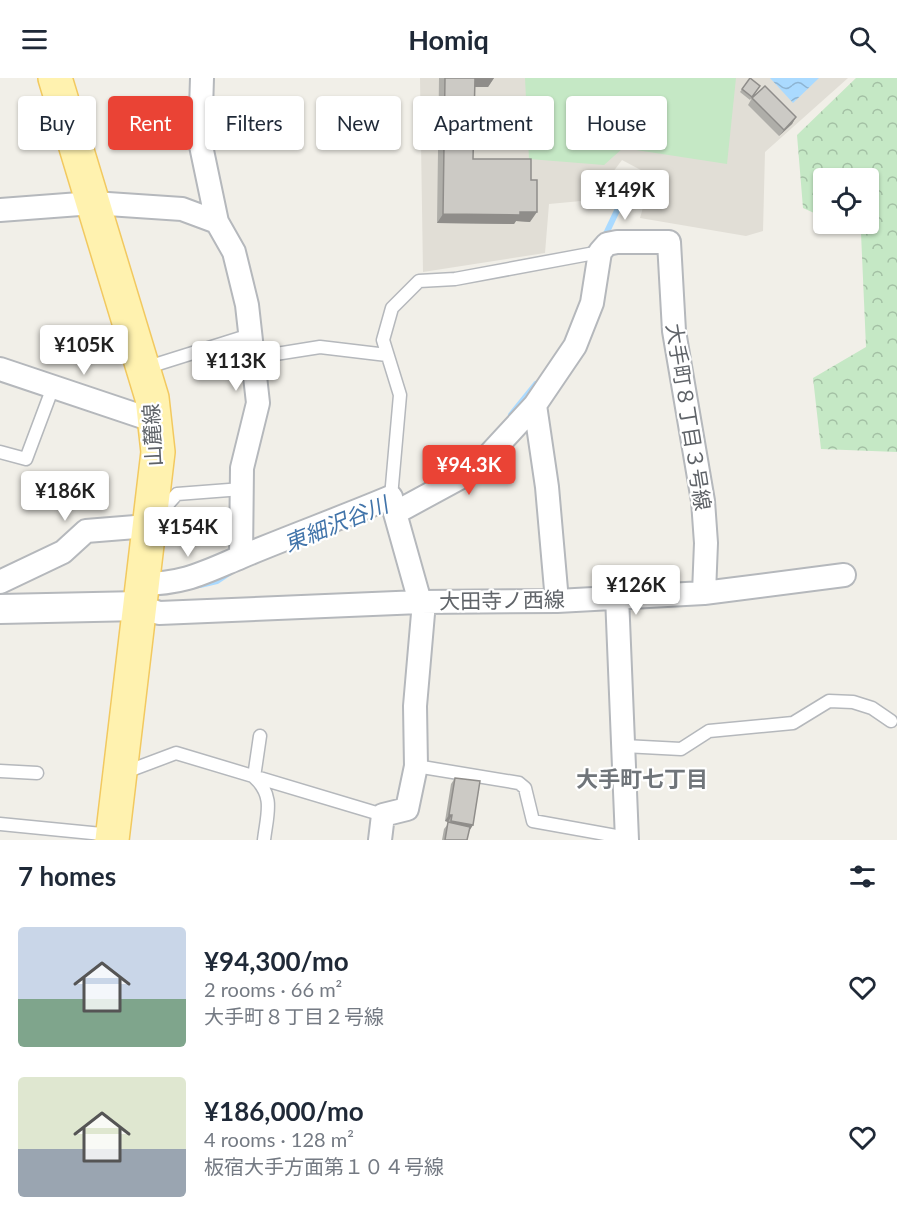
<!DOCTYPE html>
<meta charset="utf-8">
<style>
body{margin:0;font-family:Lato,"Noto Sans JP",sans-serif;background:#f2f2f3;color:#1f2937;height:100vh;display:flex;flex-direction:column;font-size:22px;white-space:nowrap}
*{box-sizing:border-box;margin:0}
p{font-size:20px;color:#747a83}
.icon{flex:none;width:33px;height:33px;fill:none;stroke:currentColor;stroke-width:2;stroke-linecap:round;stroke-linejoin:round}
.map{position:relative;height:762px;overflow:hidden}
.details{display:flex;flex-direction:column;background:#fff;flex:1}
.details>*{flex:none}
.hud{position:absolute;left:18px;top:18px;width:861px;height:54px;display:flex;gap:12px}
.controls{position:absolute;left:813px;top:90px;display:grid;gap:12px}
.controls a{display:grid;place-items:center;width:66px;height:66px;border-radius:6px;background:#fff;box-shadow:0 2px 4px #0004;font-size:30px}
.price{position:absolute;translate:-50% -51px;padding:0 14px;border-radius:6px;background:#fff;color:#222;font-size:20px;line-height:39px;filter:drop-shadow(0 2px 3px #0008)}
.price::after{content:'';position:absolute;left:50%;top:36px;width:18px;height:14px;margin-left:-9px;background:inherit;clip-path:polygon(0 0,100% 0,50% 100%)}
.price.selected{background:#ea4335;color:#fff}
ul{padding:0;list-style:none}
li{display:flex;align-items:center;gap:18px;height:150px;padding:0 18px}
li span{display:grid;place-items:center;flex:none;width:168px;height:120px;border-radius:6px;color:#555}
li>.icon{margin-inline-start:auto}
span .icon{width:72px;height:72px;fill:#fffc;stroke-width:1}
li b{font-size:26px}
h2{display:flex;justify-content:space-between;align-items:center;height:72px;padding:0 18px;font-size:26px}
.pill{padding:0 21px;border-radius:6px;background:#fff;box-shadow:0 2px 4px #0004;font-size:21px;line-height:54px}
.pill.selected{background:#ea4335;color:#fff}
header{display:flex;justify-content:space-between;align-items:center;height:78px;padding:0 18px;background:#fff;font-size:27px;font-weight:700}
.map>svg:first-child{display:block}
</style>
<header><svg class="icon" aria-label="menu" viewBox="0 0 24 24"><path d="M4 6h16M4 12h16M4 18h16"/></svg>Homiq<svg class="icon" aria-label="search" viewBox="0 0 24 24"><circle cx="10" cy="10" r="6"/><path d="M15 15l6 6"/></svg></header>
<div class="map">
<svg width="897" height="762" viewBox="0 0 897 762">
<defs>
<pattern id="forest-crowns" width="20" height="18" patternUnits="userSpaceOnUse" patternTransform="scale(1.5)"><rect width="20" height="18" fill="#c5e8c5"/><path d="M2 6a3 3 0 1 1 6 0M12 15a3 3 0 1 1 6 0" fill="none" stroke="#a3c0a4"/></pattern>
<pattern id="water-waves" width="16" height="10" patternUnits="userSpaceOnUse" patternTransform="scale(1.5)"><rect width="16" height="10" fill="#aadaff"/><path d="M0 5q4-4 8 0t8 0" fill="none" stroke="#8eb4d2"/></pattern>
</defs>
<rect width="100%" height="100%" fill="#f1efe8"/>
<path fill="#e1ded6" d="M420,0h428l-83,74 -2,79 -17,5 -106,-18 12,-42 -30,-16 -30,40 -43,4 -4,49 -122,19z"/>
<path fill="#c5e8c5" d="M525,0h211l-9,86 -104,-16 -19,17 -75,-6z"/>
<path fill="url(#forest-crowns)" d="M856,0h41v374l-76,-3 -8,-71 53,-31 -5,-114 -21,-9h28v-46h-44l-1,39 -20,-9 -6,-73z"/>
<path fill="url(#water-waves)" d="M770,0h49l-26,25z"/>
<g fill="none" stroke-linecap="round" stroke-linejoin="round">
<path stroke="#aadaff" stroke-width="6" d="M604,160l18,-38 16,-21
M511,337l25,-31
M200,507l17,-4 12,-8"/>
<defs>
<path id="service" d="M251,280l69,-11 67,8
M145,290l105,-33
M0,374l26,7 27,-72
M391,419l9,-102 -17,-55 9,-32 27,-27 36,-2 145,-27
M159,436l18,-20 65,-5
M260,658l-6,41c21,19 13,37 10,63
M624,668l57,3 28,-18 84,-8 36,-22 24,1 19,6 19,13
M416,688l103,17 6,5 8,33 94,17
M0,693l37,2
M123,695l53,-20 207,62
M0,746l112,11"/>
<path id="minor" d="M202,0l-2,63 17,81 17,30 13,53 11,98 -16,65 -1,89
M0,132l93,-7 89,6 35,13
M0,291l155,52
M535,327l12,82 10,114
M395,435l25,89
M0,504l63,-30 23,-21 62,-5
M141,506c43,0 62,-11 100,-27 50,-21 100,-39 150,-60l4,16 81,-44 59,-64 40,-59 17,-43 8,-51 7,-8 10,-2h52l5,89 29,170 3,42 -2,50
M617,518l10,244
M140,528l19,7 261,-11 137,-1 147,-8 140,-18
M380,762l3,-25 24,-6 9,-43 -1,-60 9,-104"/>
<path id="tertiary" d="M0,531l140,-3"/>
<path id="primary" d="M55,0l97,320 6,54 -46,388"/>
</defs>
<use href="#service" stroke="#b5b8bc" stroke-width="15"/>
<use href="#minor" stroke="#b5b8bc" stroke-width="26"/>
<use href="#tertiary" stroke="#b5b8bc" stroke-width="32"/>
<use href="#primary" stroke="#f2c960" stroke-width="36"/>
<use href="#service" stroke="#fff" stroke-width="12"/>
<use href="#minor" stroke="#fff" stroke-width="22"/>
<use href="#tertiary" stroke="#fff" stroke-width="28"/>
<use href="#primary" stroke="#fff2af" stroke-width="33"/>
</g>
<path fill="#afaea9" d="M439,0h55l-6,9h-14l-1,72 57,63 -14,-1 -2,3 -77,-1z
M750,0l10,8 -10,14 -10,-8z
M752,20l44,19 -4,7 -13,12 -31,-31z
M455,700l18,47 -4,6 -2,9h-25l2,-11 4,-5v-2l-3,-1 6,-37z"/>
<path fill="#8f8d8a" d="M474,0h20l-6,9h-20z
M796,39l-4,7 -13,12 5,-6z
M520,134h17l-7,10 -14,-1 -2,3 -77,-1 6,-9z
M449,737h3l-4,7 -3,-1z
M451,743l22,4 -4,6 -22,-3z"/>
<path fill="#cccac5" stroke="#8f8d8a" stroke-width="1.5" d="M445,0h30l-2,81h58v21h6v32h-17v3l-77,-1z
M750,0l10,8 -8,11 -10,-8z
M765,8l31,31 -12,13 -32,-32z
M455,700l25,3 -7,44 -22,-4 1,-6h-3z
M448,744l22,5 -3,13h-22z"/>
<g text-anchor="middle" stroke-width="4.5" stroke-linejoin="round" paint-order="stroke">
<g font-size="21" fill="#5f6368" stroke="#fff">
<text transform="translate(688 339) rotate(81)" y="7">大手町８丁目３号線</text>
<text transform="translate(153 357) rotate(-93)" y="7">山麓線</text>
<text transform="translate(502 523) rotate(-1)" y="7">大田寺ノ西線</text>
</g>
<g font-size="22" font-style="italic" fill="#4174aa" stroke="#fff">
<text transform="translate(336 446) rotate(-22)" y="8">東細沢谷川</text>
</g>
<g font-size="22" font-weight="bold" fill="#70757a" stroke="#fff">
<text x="642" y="709">大手町七丁目</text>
</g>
</g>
</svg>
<div class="controls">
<a><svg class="icon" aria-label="locate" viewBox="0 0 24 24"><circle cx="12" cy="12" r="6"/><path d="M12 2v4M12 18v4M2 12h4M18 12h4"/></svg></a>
</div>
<b class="price" style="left:625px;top:143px">¥149K</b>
<b class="price" style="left:84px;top:298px">¥105K</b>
<b class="price" style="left:236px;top:314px">¥113K</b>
<b class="price selected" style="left:469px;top:418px">¥94.3K</b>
<b class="price" style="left:65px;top:444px">¥186K</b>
<b class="price" style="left:188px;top:480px">¥154K</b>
<b class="price" style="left:636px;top:538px">¥126K</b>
<div class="hud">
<a class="pill">Buy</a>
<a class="pill selected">Rent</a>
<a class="pill">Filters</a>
<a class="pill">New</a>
<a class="pill">Apartment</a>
<a class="pill">House</a>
</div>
</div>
<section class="details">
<h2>7 homes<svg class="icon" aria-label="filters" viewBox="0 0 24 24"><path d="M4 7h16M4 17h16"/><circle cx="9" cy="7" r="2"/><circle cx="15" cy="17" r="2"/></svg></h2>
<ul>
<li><span style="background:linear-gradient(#c9d6e8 60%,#7fa58c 0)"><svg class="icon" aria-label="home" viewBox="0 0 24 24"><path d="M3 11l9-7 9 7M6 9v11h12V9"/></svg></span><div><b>¥94,300/mo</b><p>2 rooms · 66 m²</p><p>大手町８丁目２号線</p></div><svg class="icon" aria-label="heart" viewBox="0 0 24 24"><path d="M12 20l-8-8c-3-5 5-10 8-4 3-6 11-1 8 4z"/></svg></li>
<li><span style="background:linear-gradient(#dfe7d0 60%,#9aa5b1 0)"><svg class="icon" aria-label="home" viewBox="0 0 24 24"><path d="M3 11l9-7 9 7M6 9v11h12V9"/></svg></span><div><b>¥186,000/mo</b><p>4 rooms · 128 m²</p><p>板宿大手方面第１０４号線</p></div><svg class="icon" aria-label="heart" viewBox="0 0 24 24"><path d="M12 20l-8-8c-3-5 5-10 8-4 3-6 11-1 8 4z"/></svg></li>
</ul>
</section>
